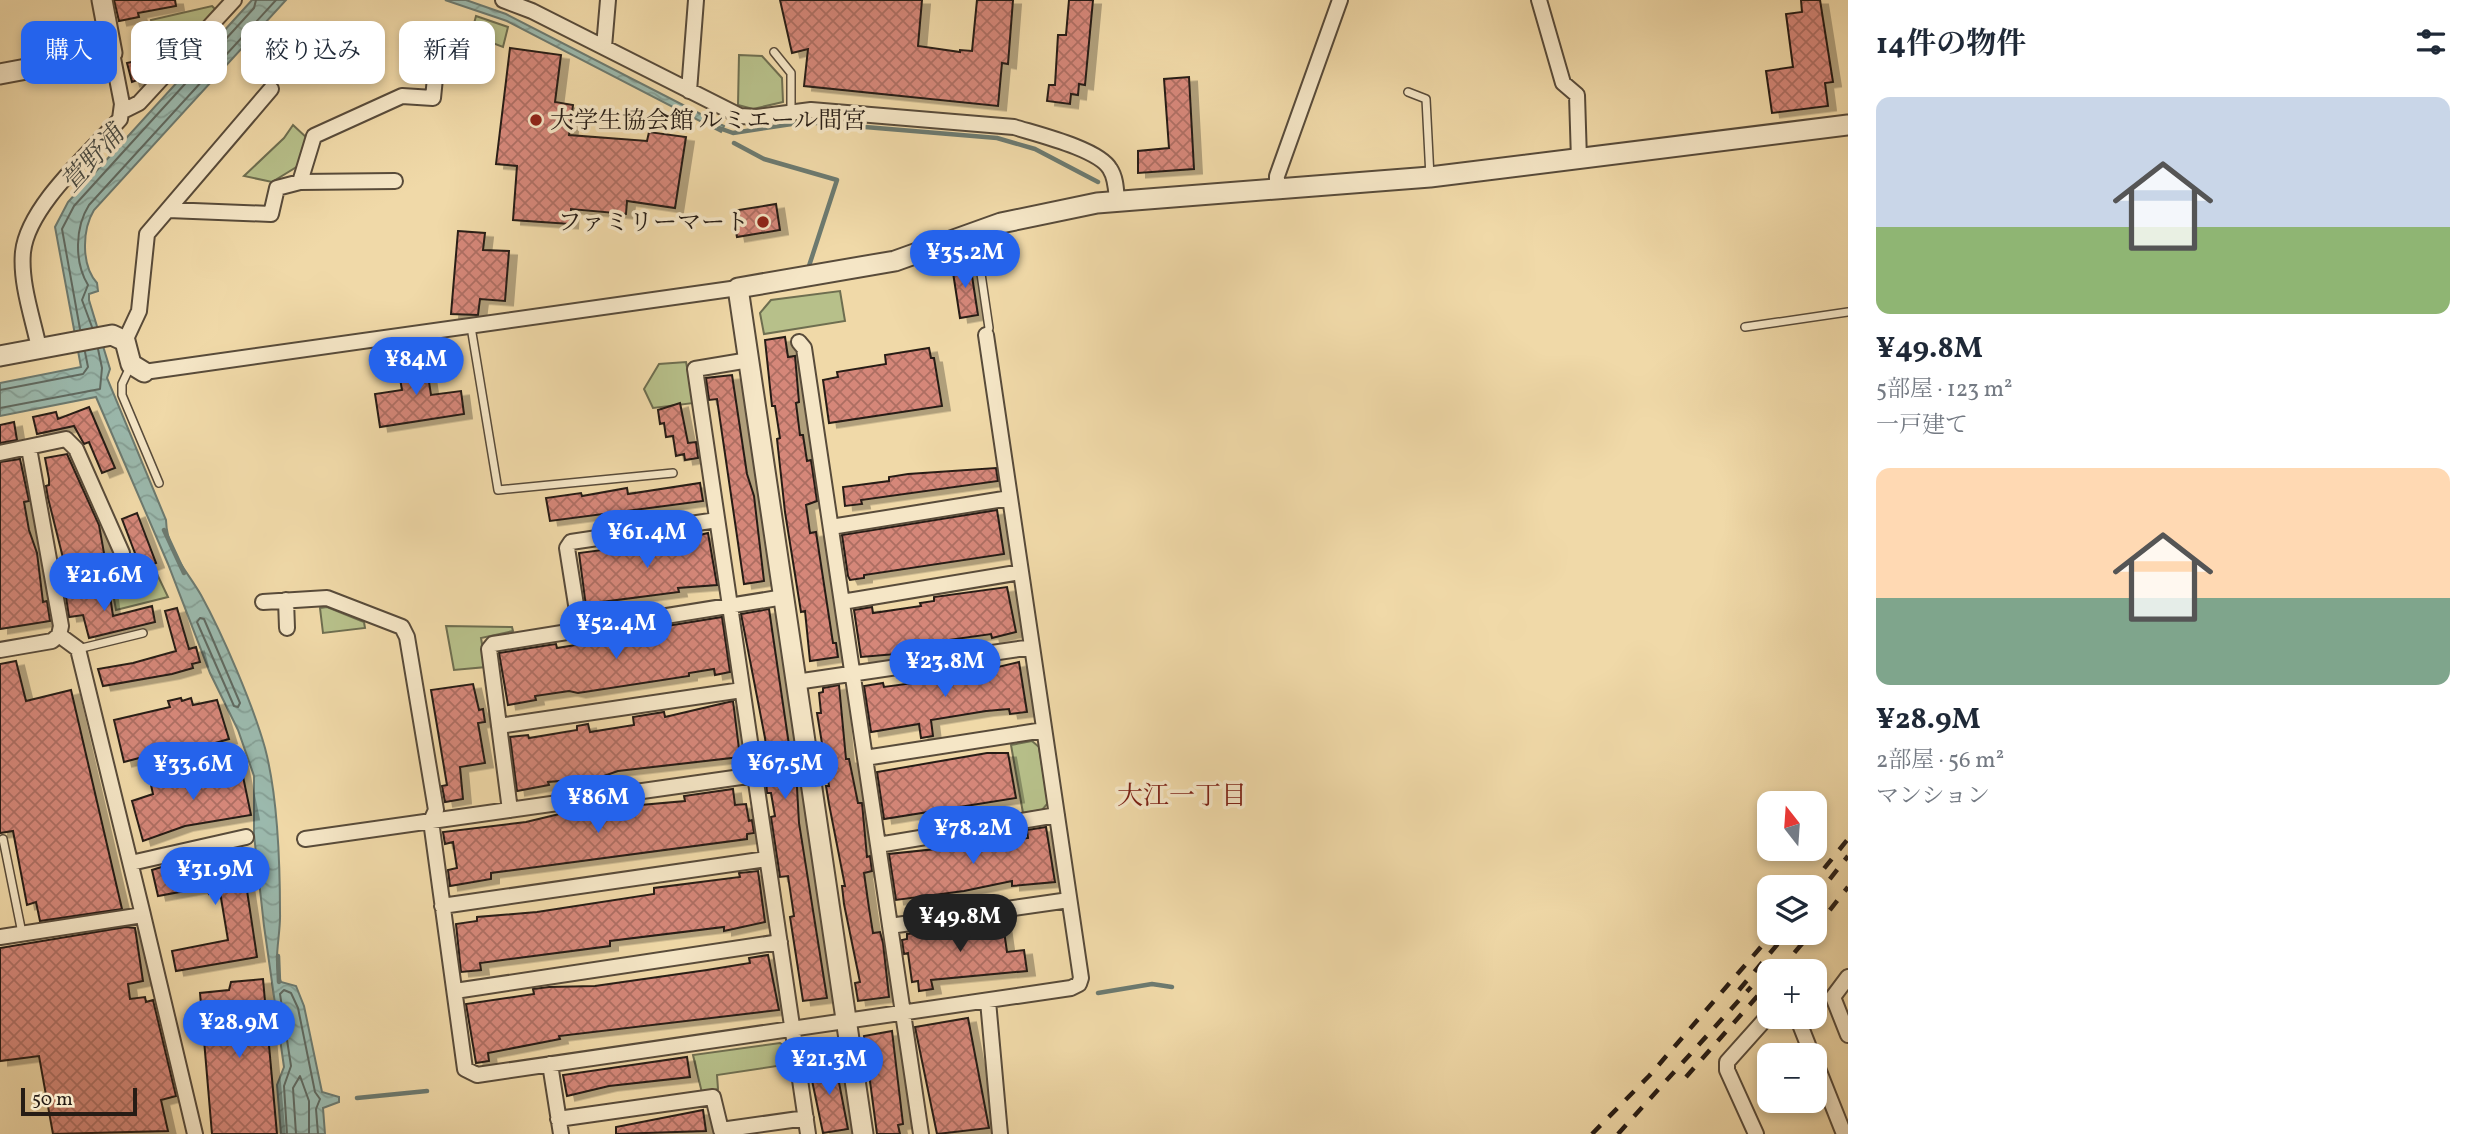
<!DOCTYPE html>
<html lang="ja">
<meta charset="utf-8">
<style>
body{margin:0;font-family:Vollkorn,"Noto Serif JP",serif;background:#f2f2f3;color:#1f2937;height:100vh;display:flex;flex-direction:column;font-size:26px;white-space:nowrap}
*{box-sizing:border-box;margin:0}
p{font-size:23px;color:#747a83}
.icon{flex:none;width:38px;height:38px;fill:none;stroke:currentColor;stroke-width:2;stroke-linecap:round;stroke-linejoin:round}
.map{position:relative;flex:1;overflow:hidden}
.details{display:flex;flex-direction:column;background:#fff;width:630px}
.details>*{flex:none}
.banner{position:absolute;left:21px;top:21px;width:665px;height:63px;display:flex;gap:14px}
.needle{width:46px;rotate:343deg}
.fabs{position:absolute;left:1757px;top:791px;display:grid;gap:14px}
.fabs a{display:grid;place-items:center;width:70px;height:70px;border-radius:14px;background:#fff;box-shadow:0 4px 10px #0003;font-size:35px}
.scale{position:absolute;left:21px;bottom:18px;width:116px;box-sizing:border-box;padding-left:7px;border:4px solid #261c15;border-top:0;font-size:19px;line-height:24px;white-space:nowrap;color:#261c15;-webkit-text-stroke:5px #f5e6c6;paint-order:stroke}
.price{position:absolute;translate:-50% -60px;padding:0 16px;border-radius:24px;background:#2563eb;color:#fff;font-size:23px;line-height:46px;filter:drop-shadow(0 2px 4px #0008)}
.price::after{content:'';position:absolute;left:50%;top:42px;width:21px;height:16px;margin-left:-10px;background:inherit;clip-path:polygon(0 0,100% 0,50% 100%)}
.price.active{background:#222;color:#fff}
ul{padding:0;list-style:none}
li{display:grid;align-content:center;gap:14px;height:371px;padding:0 28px}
li span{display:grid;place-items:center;height:217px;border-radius:14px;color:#555}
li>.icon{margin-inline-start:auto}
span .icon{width:126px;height:126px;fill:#fffc;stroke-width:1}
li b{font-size:30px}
h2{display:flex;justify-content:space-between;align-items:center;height:84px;padding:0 28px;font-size:30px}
.pill{padding:0 24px;border-radius:14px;background:#fff;box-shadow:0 4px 10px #0003;font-size:24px;line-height:63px}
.pill.active{background:#2563eb;color:#fff}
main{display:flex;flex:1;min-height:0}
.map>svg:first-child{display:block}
</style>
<main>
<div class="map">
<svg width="1848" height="1134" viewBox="0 0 1848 1134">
<defs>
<pattern id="water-waves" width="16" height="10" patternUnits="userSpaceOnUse" patternTransform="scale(1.75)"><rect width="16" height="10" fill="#9bb9ad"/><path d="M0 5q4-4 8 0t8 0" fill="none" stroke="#859e94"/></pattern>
<pattern id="building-cross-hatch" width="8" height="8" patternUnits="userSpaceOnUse" patternTransform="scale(1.75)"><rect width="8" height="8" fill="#d58779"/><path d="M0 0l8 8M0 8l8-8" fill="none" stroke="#ad6e62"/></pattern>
<filter id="shadow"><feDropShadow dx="8" dy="4.5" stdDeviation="0" flood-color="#0004"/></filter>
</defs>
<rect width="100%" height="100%" fill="#f0d9a8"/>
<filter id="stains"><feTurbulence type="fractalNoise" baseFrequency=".00286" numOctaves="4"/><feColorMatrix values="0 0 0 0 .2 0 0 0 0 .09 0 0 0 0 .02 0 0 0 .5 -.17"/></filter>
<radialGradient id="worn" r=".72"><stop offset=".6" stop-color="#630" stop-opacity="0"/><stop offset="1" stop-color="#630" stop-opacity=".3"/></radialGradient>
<path fill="#b7c08a" stroke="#6e6e50" stroke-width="2" d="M212,6l4,4 -53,58 -4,-3 -8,-45z
M476,16l32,11 -5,20 -32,-12z
M739,55l23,1 20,22 1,24 -30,7 -15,-4z
M293,125l14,13 -9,28 -26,16 -28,-6 40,-38z
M840,291l5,30 -81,13 -4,-21 11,-13z
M686,362l8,41 -41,5 -9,-19 15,-25z
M135,571l4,8 18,-5 11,23 -52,13 -6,-33z
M327,607l37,15 1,6 -42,5 -3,-25z
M446,626l66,1 1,4 -32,7 5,29 -32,3z
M1032,741l7,6 9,56 -6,7 -19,3 -12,-68z
M780,1043l6,4 4,17 -73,11 1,14 -16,4 -9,-38z"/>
<path fill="url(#water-waves)" stroke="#6c7a70" stroke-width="2" d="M252,0h34l-192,210c-12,20 -13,55 3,73l1,8 -9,3v6l21,69 -3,9 59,142c1,32 20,49 35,75 22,40 52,110 64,153 13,49 15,115 15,165 1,22 -8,49 1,69l15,4 8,20 18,86 17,5v5l-16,6 2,26h-44l-4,-49 7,-18 -20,-141 -10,-91v-59l-16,-46 -28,-57 -42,-109 -72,-167 -96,19v-33l81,-16 -26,-140 13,-25z
M445,0h21l40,14 218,112 -3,6 -214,-111z"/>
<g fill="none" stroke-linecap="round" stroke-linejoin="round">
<path stroke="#606a61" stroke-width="2" d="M92,327l-10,-27 6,-15c-14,-23 -13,-58 1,-80l187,-205
M80,329l-18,-100 12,-23 180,-198 2,-8
M0,390l83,-16 5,-7 -3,-15
M0,408l100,-19 2,-21 -4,-19
M200,618l4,1 36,84 -2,4 -4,-1 -37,-84z
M287,1134l-3,-48 7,-20 -11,-72 4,-4 7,3 7,15 17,84 5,7 -4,10 2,25
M296,1134l-3,-46 7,-12 9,25v33"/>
<path stroke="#6c7a70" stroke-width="4.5" d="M719,128l14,5 72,-11 192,16 38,11 63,33
M734,143l30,16 73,21 -29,89
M164,530l20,43
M278,956l1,26
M1098,993l54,-9 20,3
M357,1098l70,-7"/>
</g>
<path fill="url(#building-cross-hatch)" stroke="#261c15" stroke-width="2" filter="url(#shadow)" d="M114,0h61l1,6 -38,7 1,4 -20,4z
M780,0h142l-4,46 42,6v-2l12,1 5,-51h36l-5,64 -6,-1 -4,43 -194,-20 4,-37 -16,4z
M1069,0h24l-8,85 -6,-1 -1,11 -7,-1 -1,10 -23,-3 2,-16h6l3,-50h8z
M1801,0h19l13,82 -8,1 3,23 -56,7 -6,-42 27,-4 -7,-53 16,-2z
M510,48l51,7 -6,47 18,3 -4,30 78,6 2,-9 37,5 -11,71 -48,-7 -1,13 -55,-5 -1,15 -57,-4 4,-54 -21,-2z
M154,57l2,12 -6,1 2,5 -20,7 -5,-19z
M1189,77l5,92 -56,4v-22l31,-3 -5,-69z
M776,204l4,26 -43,7 -5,-26z
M458,231l27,2 -2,17 26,1 -4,50 -25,-2 -2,16 -27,-1z
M970,263l8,52 -18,3 -8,-52z
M785,337l3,20 7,-1 4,46 -3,1 4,32h3l4,26 4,-1 6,41 -11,4 4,28 6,-1 17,111h3l2,14 -28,4 -5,-50 -4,1 -16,-100 -8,-73 3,-1 -5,-32h-3l-7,-66z
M415,345l3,19 8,-2 5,33 30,-4 3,23 -84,13 -5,-33 27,-4 -4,-23 8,-1 -4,-18z
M929,348l2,10h3l8,48 -113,17 -6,-43 15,-3 -1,-5 49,-8 -1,-9z
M732,375l15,99 7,22 10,85 -20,3 -27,-185 -8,1 -3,-22z
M680,403l8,40 8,-1 2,16 -13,2 -1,-6 -8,2 -3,-20 -7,1 -2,-14 -4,1 -2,-14z
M89,407l26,61 -13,5 -13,-31 -5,2 -10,-18 -37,8 -4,-17 23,-5 2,7z
M14,422l3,18 -17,3v-18z
M67,454l32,71 5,28 -39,13 -17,-68 -2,-12 3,-1v-6l-4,-21z
M20,459l9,42 -5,1 5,28 8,23 6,49 4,-1 3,20 -50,8v-167z
M996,468l2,13 -137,19 1,4 -17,2 -2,-19 46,-6v-4l19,-3z
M700,483l3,18 -153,20 -4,-23 35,-5 1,3 45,-8 1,6z
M997,510l7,44 -140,21v3l-14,2 -2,-4 -6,-41z
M137,513l19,50 -15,6 -19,-50z
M708,533l9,52 -39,3 1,4 -77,10v3l-16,2 -7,-54 53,-7 1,5z
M1007,587l9,45 -24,6 -1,-4 -50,7 1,4 -23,3v4l-58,5 -7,-47 18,-3 1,6 48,-7 -1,-3 14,-2v-4z
M88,589v3l21,-3 4,27 39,-10 3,16 -66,16 -6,-23 -14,2 -3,-20h4l-1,-5z
M177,608l12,41 7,-2 4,15 -8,2 1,4 -21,6 -69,12 -5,-17 35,-6 43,-12 -11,-40z
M769,609l20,136 7,25 3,53 28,175 -24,3 -13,-84 4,-1 -6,-40 -8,1 -9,-60 4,-1 -4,-23h-4l-1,-12 5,-1 -6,-42 -24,-124z
M722,617l8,55 -15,3 -1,-6 -25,4v3l-111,17 -9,-2 -34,5 1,4 -28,5 -9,-52 50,-8 7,-1 1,4 25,-4 -1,-5 17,-2 20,-1 1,3 24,-3 -1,-6z
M16,661l10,40 45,-11 51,219 -82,12 -4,-19 -9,3 -14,-74 -13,2v-169z
M1019,662l8,50 -17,2 -1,-5 -23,2 -55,9 2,16 -12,2 -2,-14 -48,8 -7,-46 19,-3 1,4 97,-13v-3z
M473,684l6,26 4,-1 2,13 -7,1 7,40 -25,4 3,32 -18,3 -3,-16 5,-1 -16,-95z
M839,685l7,74h3l9,44h4l5,54 3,-1 2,15 -8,2 5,35 4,25 7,-1 3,11 6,54 -31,4 -3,-18 5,-1 -16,-78 -2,-18h3l-16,-82 -3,-18h3l-12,-73h4l-2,-20 4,-1v-4z
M181,698l1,3 9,-3 2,7 24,-5 12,39 -38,11 -2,-5 -65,17 -10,-42 56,-13 -2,-6z
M733,701l7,56 -122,14 -20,7 -50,4 1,3 -32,6 -7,-54 18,-2 1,3 48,-8v-4l11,-2 2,8 44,-7 -1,-8 31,-5 1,5z
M987,753h21l8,45 -132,21 -7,-47z
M240,762l11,53 -66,11 -42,15 -11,-40 21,-7 -2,-9 77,-15 -1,-5z
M733,789l2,16 11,-1 3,17 3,-1 2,13 -7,1v5l-256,34v6l-41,7 -2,-16 9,-2 -4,-26 -8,2 -2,-12 83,-10 46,-11 1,5 45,-9 67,-6 -1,-5z
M1046,827l9,55 -43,4v-5l-48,10 -68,9 -7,-46 94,-10 -1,-6 17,-2 1,6 28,-4 -1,-8z
M236,849l2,7 6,-1 6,28 -4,1 11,73 -81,14 -4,-20 56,-11 -8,-48 -11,2 -2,-7 -49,9 -6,-26 19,-6 2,7 28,-7 -1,-7z
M758,871l7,51 -41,9v-4l-114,14v5l-130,17 1,7 -20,2 -5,-48 21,-3v-4l60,-5 117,-18v-6l86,-11 -1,-4z
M1003,924l4,28 17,-2 3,21 -96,9 2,9 -14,2 -1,-10 -6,1 -4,-29 -4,1 -2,-14 5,-1v-5z
M126,927l9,1 8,53 -15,3 2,15 15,-2 1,5 7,-2 23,96 -15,4 7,31 -115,3 -14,-78 -39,5v-113z
M768,955l11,55 -220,26 1,3 -72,14 1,8 -13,2 -10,-59 68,-10 -1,-5 16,-2 46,-1 112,-16 43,-7 -1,-5z
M263,979l14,155h-65l-12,-141 29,-3 2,-8z
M968,1018l21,110 -52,6 -22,-107z
M892,1031l11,93 -5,1 2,9h-23l-13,-98z
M687,1057l3,20 -81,9 -42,10 -4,-21z
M835,1062l13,67 -25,4 -14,-67z
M703,1110l3,21 -90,3v-7z"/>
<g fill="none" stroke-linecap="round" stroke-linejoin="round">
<defs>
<path id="service" d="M774,52l17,21v39
M1408,92l18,7 4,78
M975,233l14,95 -3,7
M471,327l27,163 175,-17
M1745,327l103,-15
M130,367l-8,17v11l37,88
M78,649l65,-16
M3,839l19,94"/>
<path id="minor" d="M503,0l29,11 208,105 17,1 54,-7 203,17c22,7 85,22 96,42 6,9 6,21 7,32
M1539,0l24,83 14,12 2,65
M604,47l4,-47
M689,91l7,-91
M123,111l16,-8 95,-103
M300,182l14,-46 88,-40 31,2 3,-30
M1277,190v-14l63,-176
M168,210l103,4 6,-26 23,-6 95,-1
M125,341l14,-30 8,-77 124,-145
M799,342l5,6 117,786
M39,348c-6,-29 -19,-65 -16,-96 5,-46 67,-99 97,-133l2,-15 -10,-51
M749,360l-54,9 113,765
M144,372l594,-84
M0,453l66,-14 10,10 46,104 1,10 -10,7 -60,10
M831,527l179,-29
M286,600l1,28
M263,602l64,-4 75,29 5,10 29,173 -5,11 34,248 12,6 594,-87 8,-4 2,-6 -95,-643
M842,602l179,-30
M580,630l-13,-82 4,-6 146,-22
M59,635l19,14 65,266
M0,650l52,-9 7,-6 2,-9 -32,-178
M796,682l236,-35
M499,726l243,-36
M865,758l179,-28
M510,810l-21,-161 4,-5 291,-47
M305,839l450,-64
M878,845l179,-30
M131,863l115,-26
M442,906l325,-47
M890,926l179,-26
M0,937l143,-22 52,219
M1848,977l-15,20 15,38
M455,991l325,-49
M988,1001l12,133
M1797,1017l15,38
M1815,1061l29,73
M550,1064l11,70
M558,1119l155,-22 8,33 85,-12
M1756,1134l-29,-64v-8l42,-47"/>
<path id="tertiary" d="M0,74l112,-21 -10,-53
M0,356l112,-21 13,6 6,23 13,8
M863,1134l-125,-846 157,-27 106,-38 96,-20 333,-26 418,-52"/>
</defs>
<use href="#service" stroke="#584b3a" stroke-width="10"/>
<use href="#minor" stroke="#584b3a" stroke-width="18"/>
<use href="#tertiary" stroke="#584b3a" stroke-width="23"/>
<use href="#service" stroke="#f5e6c6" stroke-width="7"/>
<use href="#minor" stroke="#f5e6c6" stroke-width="14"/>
<use href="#tertiary" stroke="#f5e6c6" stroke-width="19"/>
<path stroke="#261c15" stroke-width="4.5" stroke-dasharray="12 12" stroke-linecap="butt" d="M1809,887l39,-48
M1815,898l33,-42
M1815,929l33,-42
M1779,971l32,-38
M1739,990l48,-57
M1686,1077l83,-94
M1592,1134l57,-58 124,-143
M1618,1134l133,-147"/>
</g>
<g fill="#8f2418" stroke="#f5e6c6" stroke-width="2.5">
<circle cx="536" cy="120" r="7"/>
<circle cx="763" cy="222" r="7"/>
</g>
<g text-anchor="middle" stroke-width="7" stroke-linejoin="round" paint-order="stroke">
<g font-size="24" fill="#261c15" stroke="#f5e6c6" text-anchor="start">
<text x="550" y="128">大学生協会館 ルミエール間宮</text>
<text x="749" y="230" text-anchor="end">ファミリーマート</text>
</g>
<g font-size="26" font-style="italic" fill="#494b43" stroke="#f5e6c6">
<text transform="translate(92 158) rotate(-48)" y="9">萱野浦</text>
</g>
<g font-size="26" fill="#7a1f14" stroke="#f5e6c6">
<text x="1182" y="804">大江一丁目</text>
</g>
</g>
<rect width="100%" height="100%" filter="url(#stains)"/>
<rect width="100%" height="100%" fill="url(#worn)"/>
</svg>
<div class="fabs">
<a><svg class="needle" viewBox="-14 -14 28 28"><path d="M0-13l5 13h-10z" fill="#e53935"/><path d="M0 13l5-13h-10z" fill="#747a83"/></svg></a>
<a><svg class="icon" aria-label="layers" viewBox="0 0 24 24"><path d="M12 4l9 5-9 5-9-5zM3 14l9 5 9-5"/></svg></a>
<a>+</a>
<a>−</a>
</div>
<div class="scale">50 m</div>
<b class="price" style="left:965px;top:290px">¥35.2M</b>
<b class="price" style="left:416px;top:397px">¥84M</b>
<b class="price" style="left:647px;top:570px">¥61.4M</b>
<b class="price" style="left:104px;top:613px">¥21.6M</b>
<b class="price" style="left:616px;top:661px">¥52.4M</b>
<b class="price" style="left:945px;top:699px">¥23.8M</b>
<b class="price" style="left:785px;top:801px">¥67.5M</b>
<b class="price" style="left:193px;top:802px">¥33.6M</b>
<b class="price" style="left:598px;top:835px">¥86M</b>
<b class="price" style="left:973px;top:866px">¥78.2M</b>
<b class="price" style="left:215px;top:907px">¥31.9M</b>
<b class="price active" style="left:960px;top:954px">¥49.8M</b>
<b class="price" style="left:239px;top:1060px">¥28.9M</b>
<b class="price" style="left:829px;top:1097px">¥21.3M</b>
<div class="banner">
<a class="pill active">購入</a>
<a class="pill">賃貸</a>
<a class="pill">絞り込み</a>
<a class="pill">新着</a>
</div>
</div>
<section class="details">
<h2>14件の物件<svg class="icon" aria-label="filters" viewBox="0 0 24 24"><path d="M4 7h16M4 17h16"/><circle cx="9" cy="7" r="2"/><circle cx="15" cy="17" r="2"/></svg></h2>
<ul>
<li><span style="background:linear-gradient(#c9d6e8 60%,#8fb573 0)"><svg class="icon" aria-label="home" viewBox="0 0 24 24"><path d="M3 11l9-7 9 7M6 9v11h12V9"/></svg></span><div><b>¥49.8M</b><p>5部屋 · 123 m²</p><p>一戸建て</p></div></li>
<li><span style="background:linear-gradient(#ffd9b3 60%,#7fa58c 0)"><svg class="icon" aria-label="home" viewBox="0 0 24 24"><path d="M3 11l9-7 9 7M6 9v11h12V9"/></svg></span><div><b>¥28.9M</b><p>2部屋 · 56 m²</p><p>マンション</p></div></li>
</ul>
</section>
</main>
